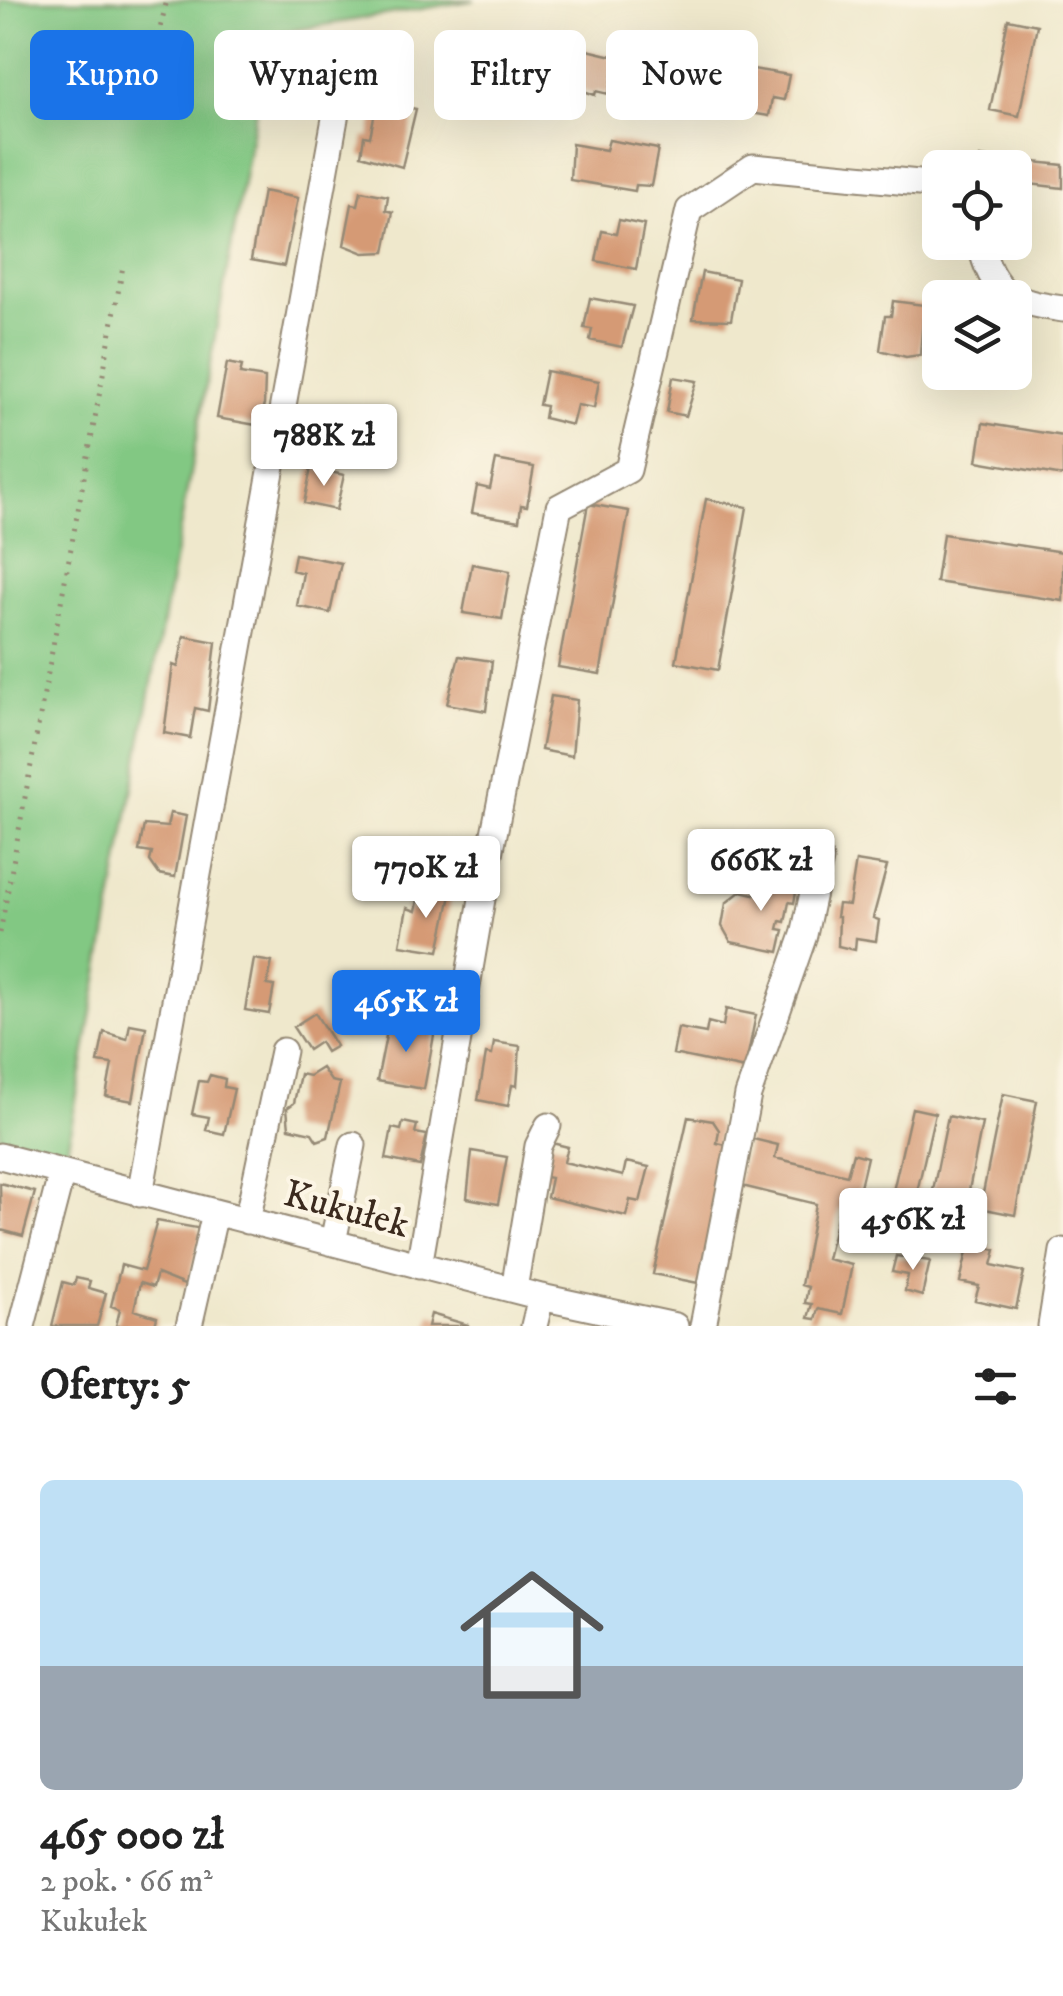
<!DOCTYPE html>
<html lang="pl">
<meta charset="utf-8">
<style>
body{margin:0;font-family:"IM FELL DW Pica",serif;background:#f6f6f6;color:#222;height:100vh;display:flex;flex-direction:column;font-size:38px;white-space:nowrap}
*{box-sizing:border-box;margin:0}
p{font-size:32px;color:#767676}
.icon{flex:none;width:55px;height:55px;fill:none;stroke:currentColor;stroke-width:2;stroke-linecap:round;stroke-linejoin:round}
.map{position:relative;height:1326px;overflow:hidden}
.details{display:flex;flex-direction:column;background:#fff;flex:1}
.details>*{flex:none}
.top-card{position:absolute;left:30px;top:30px;width:1005px;height:90px;display:flex;gap:20px}
.buttons{position:absolute;left:922px;top:150px;display:grid;gap:20px}
.buttons a{display:grid;place-items:center;width:110px;height:110px;border-radius:15px;background:#fff;box-shadow:0 10px 40px #0002;font-size:50px}
.price{position:absolute;translate:-50% -85px;padding:0 22px;border-radius:10px;background:#fff;color:#222;font-size:32px;line-height:65px;filter:drop-shadow(0 2px 5px #0008)}
.price::after{content:'';position:absolute;left:50%;top:60px;width:30px;height:22px;margin-left:-15px;background:inherit;clip-path:polygon(0 0,100% 0,50% 100%)}
.price.current{background:#1a73e8;color:#fff}
ul{padding:0;list-style:none}
li{display:grid;align-content:center;gap:20px;height:530px;padding:0 40px}
li span{display:grid;place-items:center;height:310px;border-radius:15px;color:#555}
li>.icon{margin-inline-start:auto}
span .icon{width:180px;height:180px;fill:#fffc;stroke-width:1}
li b{font-size:42px}
h2{display:flex;justify-content:space-between;align-items:center;height:120px;padding:0 40px;font-size:42px}
.pill{padding:0 35px;border-radius:15px;background:#fff;box-shadow:0 10px 40px #0002;font-size:35px;line-height:90px}
.pill.current{background:#1a73e8;color:#fff}
.map>svg:first-child{display:block}
</style>
<div class="map">
<svg width="1063" height="1326" viewBox="0 0 1063 1326">
<rect width="100%" height="100%" fill="#fcf5e5"/>
<filter id="ink" filterUnits="userSpaceOnUse"><feTurbulence type="fractalNoise" baseFrequency=".01" numOctaves="2"/><feDisplacementMap in="SourceGraphic" scale="20" xChannelSelector="R" yChannelSelector="G"/><feConvolveMatrix kernelMatrix="1 2 1 2 8 2 1 2 1" color-interpolation-filters="sRGB"/></filter>
<filter id="wash" filterUnits="userSpaceOnUse"><feTurbulence type="fractalNoise" baseFrequency=".0048" numOctaves="4" result="noise"/><feDisplacementMap in="SourceGraphic" scale="40" xChannelSelector="R" yChannelSelector="G"/><feGaussianBlur stdDeviation="2.25" result="paint"/><feColorMatrix in="noise" values="0 0 0 0 0 0 0 0 0 0 0 0 0 0 0 0 0 1.4 0 .05"/><feComposite in="paint" operator="in"/></filter>
<g filter="url(#wash)">
<rect width="100%" height="100%" fill="#efe8cc"/>
<path fill="#82c883" stroke="#5e7950" stroke-width="2.5" d="M0,0h475l-205,34 -204,1121 -66,-16z"/>
<g id="blocks">
<path fill="#d59a74" d="M1008,19l29,6 -18,91 -29,-6z
M671,47l36,6 -9,54 -36,-6z
M579,48l38,9 -8,37 -13,-3 -1,4 -25,-9z
M747,68l42,7 -5,25 -12,-2 -3,18 -30,-5z
M377,101l39,8 -14,58 -41,-12 3,-19 6,1z
M609,140l49,9 -7,37 -15,-1 -1,6 -65,-11 2,-36 34,6z
M980,157l33,5 -1,6h-34z
M1024,161l39,4v23l-42,-5z
M263,191l35,7 -14,68 -33,-6z
M361,191l27,5 -2,14 7,2 -8,40 -21,1 -20,-8 8,-41 6,1z
M619,220l25,5 -8,44 -40,-8 6,-30 14,3z
M702,272l36,7 -7,41 -38,-1z
M590,298l43,8 -11,41 -32,-7 2,-11 -8,-1z
M893,301l31,4 -4,50 -14,2 -26,-7 5,-34h6z
M227,363l15,3 -2,8 25,4 -1,27 -8,20 -39,-7z
M546,371l53,10 -5,27 -17,-3 -5,20 -28,-7 2,-12 -7,-1z
M673,377l24,4 -11,35 -19,-4z
M983,423l80,13v40l-86,-15z
M496,460l38,7 -7,39 -6,-1 -2,16 -47,-8 5,-27 13,3z
M311,468l33,7 -8,35 -32,-7z
M706,499l41,8 -29,163 -42,-8z
M588,504l41,7 -29,163 -42,-7z
M943,534l120,18v49l-127,-19z
M295,554l46,9 -11,50 -33,-7 6,-33 -11,-3z
M472,564l38,7 -8,48 -39,-6z
M184,636l32,6 -8,69 -13,-3 -5,30 -26,-5 9,-68 5,2z
M459,656l33,5 -6,50 -39,-7z
M551,696l26,4 -5,56 -31,-6z
M170,813l16,3 -11,61 -16,-3 -9,-13 2,-8 -13,-2 5,-26 23,2z
M856,861l31,5 -14,52 6,2 -3,21 -20,-3 -1,12 -17,-4 1,-29h-3l2,-13 11,1z
M772,870l27,5 -5,28 -5,-1 -4,20 -5,-1 -2,8 6,1 -5,22 -48,-10 -9,-16 4,-23 15,-12 26,6z
M420,889l31,6 -12,56 -39,-6 7,-37 9,3z
M254,959l18,3 -5,23 7,1 -5,28 -24,-4z
M726,1009l30,6 -11,54 -72,-15 5,-26 28,5 2,-11 15,4z
M315,1013l21,33 -10,6 -6,-10 -12,8 -15,-23z
M389,1021l46,9 -11,59 -47,-8z
M130,1024l16,3 -13,74 -27,-5 6,-32 -14,-2 6,-30 23,7z
M494,1042l26,4 -3,40 -5,-1 -4,21 -30,-6 8,-46 6,1z
M322,1068l9,13 9,2 -12,54 -11,4 -5,-8 -23,-5 -2,-20 7,-5 6,-29 9,2z
M210,1075l15,4 -1,8 10,2 -10,45 -18,-4 3,-13 -17,-3 7,-33 8,1z
M1003,1094l34,7 -22,114 -35,-7z
M912,1108l23,5 -26,114 -23,-5z
M948,1116l34,7 -22,114 -35,-7z
M688,1117l25,4 6,9 -2,13 14,3 -28,138 -50,-10z
M403,1122l14,3 -2,8 12,2 -7,31 -34,-7 6,-31 9,2z
M749,1138l29,7 -3,13 72,17 6,-22 14,4 -13,55 -15,-3 -12,50 25,6 -10,49 -24,-5 -3,10 -7,-1 4,-14 -7,-1 3,-16 -7,-2 15,-81 -78,-19z
M548,1142l20,5 -4,15 59,14 3,-14 23,5 -9,35 -10,-2 -4,16 -79,-19 4,-19 -11,-2z
M472,1151l35,6 -9,47 -31,-6z
M0,1183l35,9 -12,44 -22,-6z
M157,1221l40,7 4,8 -14,50 -30,-12 -4,13 -13,-4 -6,27 23,7 -2,9h-39l4,-17 -9,-3 10,-41 22,6z
M969,1243l27,7 -4,15 32,7 -8,37 -41,-9 4,-14 -19,-4z
M896,1256l34,5 -8,35 -17,-5 3,-16 -16,-3z
M76,1278l14,3 -2,7 18,5 -9,33h-45l11,-44 11,3z
M431,1314l37,11v1h-40z"/>
</g>
</g>
<g filter="url(#ink)">
<use href="#blocks" fill-opacity="0" stroke="#958975" stroke-width="2.5"/>
<g fill="none" stroke-linecap="round" stroke-linejoin="round">
<defs>
<path id="minor" d="M980,242c12,53 32,60 83,67
M0,1156l541,141 134,29
M140,1194l198,-1092
M247,1221l36,-170
M333,1242l20,-97
M419,1266l69,-402 71,-357 69,-37 61,-260 64,-43 187,18
M514,1289l24,-143 10,-20
M22,1326l40,-154
M189,1326l26,-113
M534,1326l7,-29
M703,1326l45,-231 56,-160 16,-75
M1051,1326l12,-75"/>
</defs>
<use href="#minor" stroke="#958975" stroke-width="29"/>
<path stroke="#958975" stroke-width="5" stroke-dasharray="2.5 8" stroke-linecap="butt" d="M158,37l9,-37
M0,933l123,-667"/>
<use href="#minor" stroke="#fff" stroke-width="25"/>
</g>
</g>
<g text-anchor="middle" stroke-width="8" stroke-linejoin="round" paint-order="stroke">
<g font-size="38" fill="#3b2a1e" stroke="#fcf5e5">
<text transform="translate(347 1208) rotate(15)" y="13">Kukułek</text>
</g>
</g>
</svg>
<div class="buttons">
<a><svg class="icon" aria-label="locate" viewBox="0 0 24 24"><circle cx="12" cy="12" r="6"/><path d="M12 2v4M12 18v4M2 12h4M18 12h4"/></svg></a>
<a><svg class="icon" aria-label="layers" viewBox="0 0 24 24"><path d="M12 4l9 5-9 5-9-5zM3 14l9 5 9-5"/></svg></a>
</div>
<b class="price" style="left:324px;top:489px">788K zł</b>
<b class="price" style="left:761px;top:914px">666K zł</b>
<b class="price" style="left:426px;top:921px">770K zł</b>
<b class="price current" style="left:406px;top:1055px">465K zł</b>
<b class="price" style="left:913px;top:1273px">456K zł</b>
<div class="top-card">
<a class="pill current">Kupno</a>
<a class="pill">Wynajem</a>
<a class="pill">Filtry</a>
<a class="pill">Nowe</a>
</div>
</div>
<section class="details">
<h2>Oferty: 5<svg class="icon" aria-label="filters" viewBox="0 0 24 24"><path d="M4 7h16M4 17h16"/><circle cx="9" cy="7" r="2"/><circle cx="15" cy="17" r="2"/></svg></h2>
<ul>
<li><span style="background:linear-gradient(#bfe0f5 60%,#9aa5b1 0)"><svg class="icon" aria-label="home" viewBox="0 0 24 24"><path d="M3 11l9-7 9 7M6 9v11h12V9"/></svg></span><div><b>465 000 zł</b><p>2 pok. · 66 m²</p><p>Kukułek</p></div></li>
</ul>
</section>
